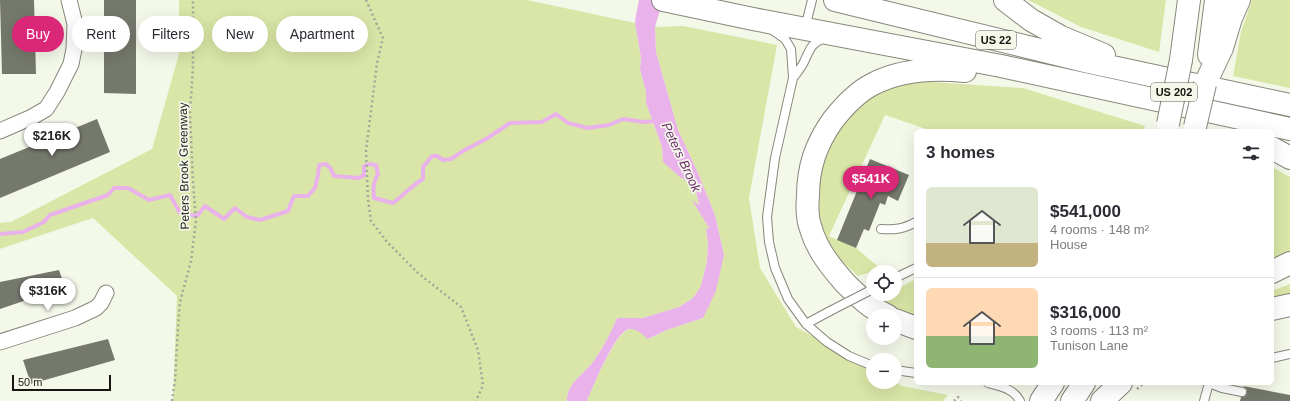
<!DOCTYPE html>
<meta charset="utf-8">
<style>
body{margin:0;font-family:Arial,sans-serif;background:#f2f2f3;color:#2b2b33;height:100vh;display:flex;flex-direction:column;font-size:15px;white-space:nowrap}
*{box-sizing:border-box;margin:0}
p{font-size:13px;color:#7c7c81}
.icon{flex:none;width:22px;height:22px;fill:none;stroke:currentColor;stroke-width:2;stroke-linecap:round;stroke-linejoin:round}
.map{position:relative;flex:1;overflow:hidden}
.side{position:absolute;left:914px;top:129px;width:360px;height:256px;display:flex;flex-direction:column;background:#fff;border-radius:6px;box-shadow:0 4px 16px #0002}
.side>*{flex:none}
.banner{position:absolute;left:12px;top:16px;width:380px;height:36px;display:flex;gap:8px}
.buttons{position:absolute;left:866px;top:265px;display:grid;gap:8px}
.buttons a{display:grid;place-items:center;width:36px;height:36px;border-radius:50%;background:#fff;box-shadow:0 4px 16px #0002;font-size:20px}
.scale{position:absolute;left:12px;bottom:10px;width:99px;box-sizing:border-box;padding-left:4px;border:2px solid #161712;border-top:0;font-size:11px;line-height:14px;white-space:nowrap;color:#161712;-webkit-text-stroke:3px #f4f8e9;paint-order:stroke}
.price{position:absolute;translate:-50% -34px;padding:0 9px;border-radius:14px;background:#fff;color:#222;font-size:13px;line-height:26px;filter:drop-shadow(0 1px 2px #0008)}
.price::after{content:'';position:absolute;left:50%;top:24px;width:12px;height:9px;margin-left:-6px;background:inherit;clip-path:polygon(0 0,100% 0,50% 100%)}
.price.on{background:#db2777;color:#fff}
ul{padding:0;list-style:none}
li{display:flex;align-items:center;gap:12px;height:100px;padding:0 12px}
li+li{border-top:1px solid #e1e1e2}
li span{display:grid;place-items:center;flex:none;width:112px;height:80px;border-radius:6px;color:#555}
li>.icon{margin-inline-start:auto}
span .icon{width:48px;height:48px;fill:#fffc;stroke-width:1}
li b{font-size:17px}
h2{display:flex;justify-content:space-between;align-items:center;height:48px;padding:0 12px;font-size:17px}
.tag{padding:0 14px;border-radius:18px;background:#fff;box-shadow:0 4px 16px #0002;font-size:14px;line-height:36px}
.tag.on{background:#db2777;color:#fff}
.map>svg:first-child{display:block}
</style>
<div class="map">
<svg width="1290" height="401" viewBox="0 0 1290 401">
<rect width="100%" height="100%" fill="#f4f8e9"/>
<path fill="#d9e6a7" d="M179,0h348l108,23 6,35 -1,11 6,23v11l16,44 1,15 17,15 15,9 4,20 -6,-5 16,27 -3,1 2,15 -1,17 -6,25 -8,12 -14,9 -36,11h-26c-6,14 -13,28 -22,41 -9,14 -29,24 -28,42h-394l4,-105 -84,-78 -93,31v-26l11,-1 141,-73 27,-95z
M1028,0h138l-7,52 -78,-25z
M1252,0h38v88l-57,-12 8,-44z
M683,26l94,19 -28,153 11,70 36,59 77,43v12h22l7,4 46,9 -5,6h-356c6,-14 28,-69 43,-72 7,-1 13,6 19,10l18,-9 36,-12 21,-63 -9,-40 -17,-42 -20,-43 -22,-78 -1,-25z
M917,81l106,7 122,38 -2,5h-211l-47,-16 -56,121 27,12 25,21 -23,7 -32,-29 -7,-16v-56l14,-41 31,-34 37,-18z
M1272,167l18,10v75l-18,9z
M916,279v39l-28,-9 -10,-11 8,-4h9v-4z
M1290,284v10l-18,3v-6z"/>
<path fill="#eab2eb" d="M639,0h24l-8,27 1,25 22,78 20,43 17,42 9,40 -8,36 -13,27 -36,12 -19,9c-5,-4 -11,-11 -19,-10 -14,3 -36,58 -42,72h-20c-1,-18 19,-28 28,-42 9,-13 16,-27 22,-41h26l36,-11 14,-9 8,-12 6,-25 1,-17 -2,-15 3,-1 -17,-28 7,5 -4,-19 -15,-9 -17,-15 -1,-15 -16,-44v-11l-6,-23 1,-11 -6,-35 1,-8z"/>
<g fill="none" stroke-linecap="round" stroke-linejoin="round">
<path stroke="#eab2eb" stroke-width="4" d="M0,234l23,-2 21,-10 6,-7 58,-20 6,-7h14l21,12 21,-5 10,18 17,3 8,-10 19,13 11,-11 12,9 13,3 28,-9 6,-15h14l7,-8 3,-13 1,-10 7,-1 5,5 3,7 25,2 5,-3v-9l5,-2 7,1 2,9c-5,9 -5,14 -4,24l19,5c11,-8 18,-17 30,-24v-12l9,-11h5l6,4 8,-1 12,-8 23,-12 24,-16 32,-1 14,-8 12,9 20,5 21,-3 14,-6 21,3 12,-1"/>
</g>
<path fill="#75786c" d="M0,0h34l2,74h-34z
M104,0h32v94l-32,-1z
M97,119l13,33 -110,46v-39z
M870,159l39,16 -11,26 -10,-5 -3,9 -5,-2 -11,28 -5,-2 -8,19 -19,-8z
M59,270l6,17 -65,22v-27z
M108,339l7,21 -84,24 -8,-24z
M1243,386l47,9v6h-50l1,-4h3l3,-4v-3z"/>
<g fill="none" stroke-linecap="round" stroke-linejoin="round">
<defs>
<path id="lane" d="M805,28l7,-28
M771,29l14,10 6,10 2,29 -18,80 -8,59 2,25 6,26 13,31 18,25 21,18 22,14 24,10
M793,78c4,-5 8,-10 11,-16 6,-13 7,-19 21,-24
M881,229c14,1 22,0 35,-7
M895,278l21,-10
M806,324l24,-13
M1272,358l18,-4
M895,370l21,3
M988,383c12,3 26,6 32,18
M1209,383l13,5 20,4
M1204,401l5,-18"/>
<path id="street" d="M0,131l32,-14 14,-8 11,-17 14,-28 3,-15 1,-25 -6,-24
M0,342l75,-24 21,-10 5,-5 5,-10"/>
<path id="highway" d="M663,0l90,19 248,47 289,63
M835,0l254,62 201,43
M1005,0l26,20 30,17 43,18
M1209,55l7,-55
M1181,60l8,-60
M1205,84l17,-36 9,-30 8,-18
M1272,148l18,10
M1272,272l18,-9
M1272,309l18,-4
M888,316c-18,-8 -30,-20 -43,-33 -14,-16 -28,-33 -34,-54 -4,-10 -4,-22 -3,-33 0,-29 8,-52 25,-76 11,-14 24,-28 40,-36 29,-15 61,-16 92,-13
M895,320l21,8
M1041,401l12,-18
M1072,401l12,-18
M1102,401l19,-18"/>
</defs>
<use href="#lane" stroke="#85887b" stroke-width="10"/>
<use href="#street" stroke="#85887b" stroke-width="17"/>
<use href="#highway" stroke="#85887b" stroke-width="24"/>
<path stroke="#a3a69b" stroke-width="2.5" stroke-dasharray="2 3" stroke-linecap="butt" d="M366,0l17,38 -6,25 -11,88 2,48 3,22 16,21 31,31 43,34 17,43 5,35 -7,16
M1137,389l7,-6
M172,401l3,-21 3,-53 2,-25 11,-41 5,-40 -3,-39 -3,-69 3,-47v-66
M954,401l4,-4 3,4"/>
<use href="#lane" stroke="#fff" stroke-width="8"/>
<use href="#street" stroke="#fff" stroke-width="15"/>
<use href="#highway" stroke="#fff" stroke-width="22"/>
<defs>
<path id="lane-bridge" d="M830,311l43,-22"/>
<path id="highway-bridge" d="M1168,124l13,-64
M1195,127l10,-43"/>
</defs>
<use href="#lane-bridge" stroke="#85887b" stroke-width="10" stroke-linecap="butt"/>
<use href="#highway-bridge" stroke="#85887b" stroke-width="24" stroke-linecap="butt"/>
<use href="#lane-bridge" stroke="#fff" stroke-width="8"/>
<use href="#highway-bridge" stroke="#fff" stroke-width="22"/>
</g>
<g text-anchor="middle" stroke-width="3.5" stroke-linejoin="round" paint-order="stroke">
<g fill="#f4f8e9" stroke="#595a52" stroke-width="1">
<rect x="976" y="31" width="40" height="18" rx="3"/>
<rect x="1151" y="83" width="46" height="18" rx="3"/>
</g>
<g font-size="11" font-weight="bold" fill="#161712">
<text x="996" y="44">US 22</text>
<text x="1174" y="96">US 202</text>
</g>
<g font-size="12" fill="#161712" stroke="#f4f8e9">
<text transform="translate(184 166) rotate(-91)" y="4">Peters Brook Greenway</text>
</g>
<g font-size="13" font-style="italic" fill="#6f2e72" stroke="#f4f8e9">
<text transform="translate(682 157) rotate(65)" y="5">Peters Brook</text>
</g>
</g>
</svg>
<div class="buttons">
<a><svg class="icon" aria-label="locate" viewBox="0 0 24 24"><circle cx="12" cy="12" r="6"/><path d="M12 2v4M12 18v4M2 12h4M18 12h4"/></svg></a>
<a>+</a>
<a>−</a>
</div>
<div class="scale">50 m</div>
<b class="price" style="left:52px;top:157px">$216K</b>
<b class="price on" style="left:871px;top:200px">$541K</b>
<b class="price" style="left:48px;top:312px">$316K</b>
<div class="banner">
<a class="tag on">Buy</a>
<a class="tag">Rent</a>
<a class="tag">Filters</a>
<a class="tag">New</a>
<a class="tag">Apartment</a>
</div>
<section class="side">
<h2>3 homes<svg class="icon" aria-label="filters" viewBox="0 0 24 24"><path d="M4 7h16M4 17h16"/><circle cx="9" cy="7" r="2"/><circle cx="15" cy="17" r="2"/></svg></h2>
<ul>
<li><span style="background:linear-gradient(#dfe7d0 70%,#c2b280 0)"><svg class="icon" aria-label="home" viewBox="0 0 24 24"><path d="M3 11l9-7 9 7M6 9v11h12V9"/></svg></span><div><b>$541,000</b><p>4 rooms · 148 m²</p><p>House</p></div></li>
<li><span style="background:linear-gradient(#ffd9b3 60%,#8fb573 0)"><svg class="icon" aria-label="home" viewBox="0 0 24 24"><path d="M3 11l9-7 9 7M6 9v11h12V9"/></svg></span><div><b>$316,000</b><p>3 rooms · 113 m²</p><p>Tunison Lane</p></div></li>
</ul>
</section>
</div>
